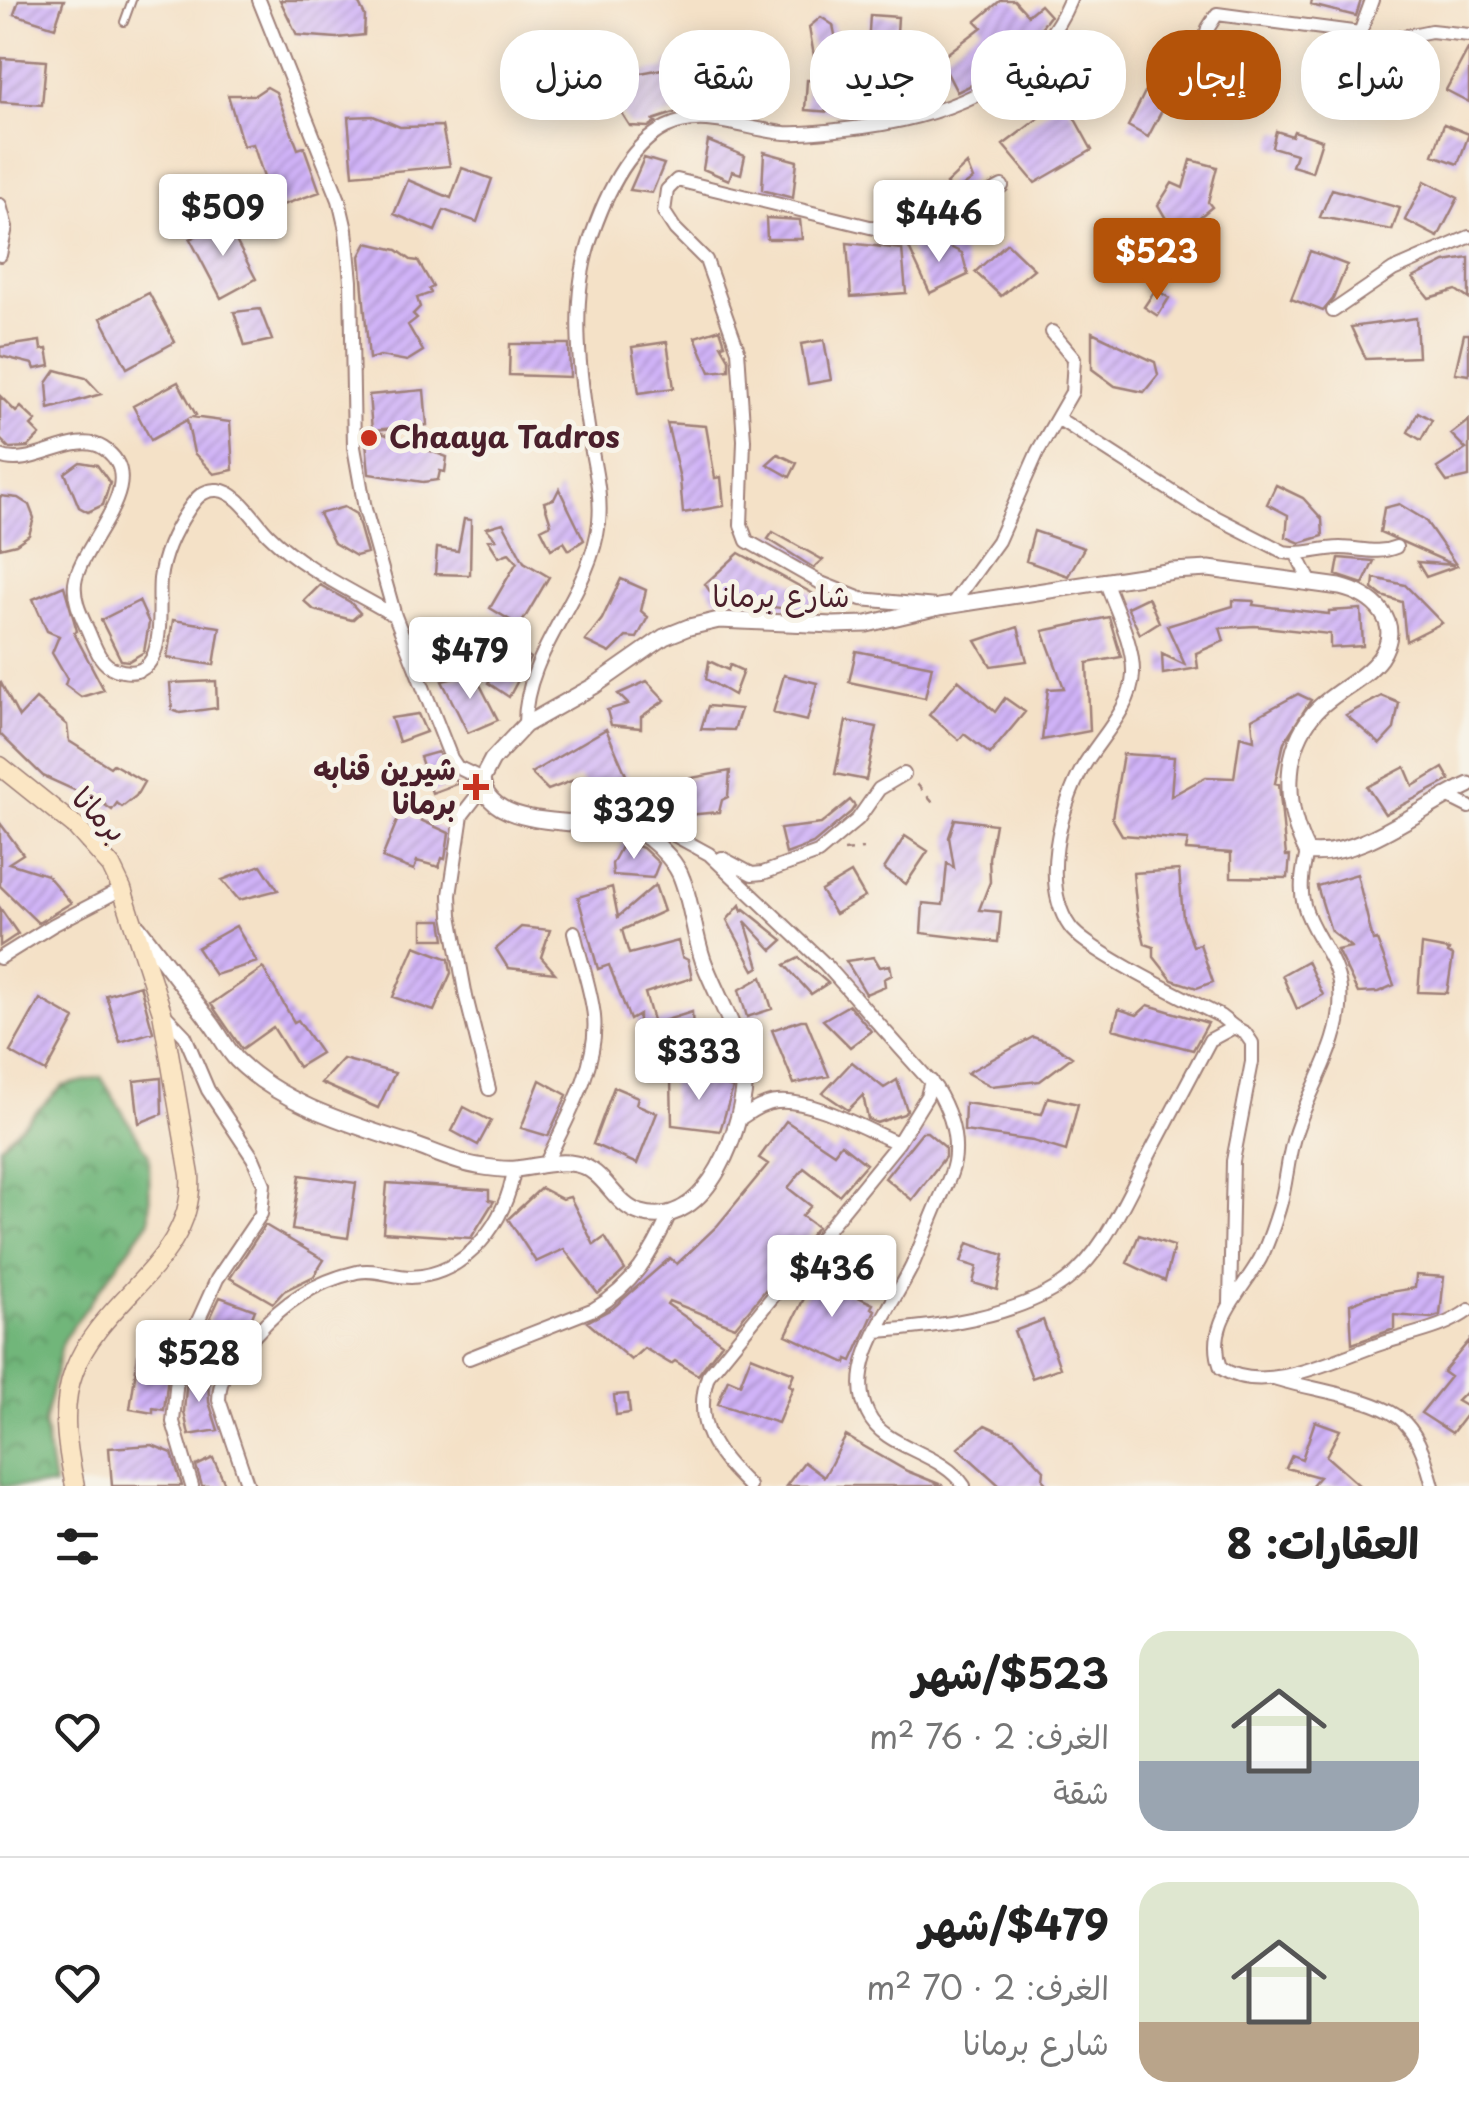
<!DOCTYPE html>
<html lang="ar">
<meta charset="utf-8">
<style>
body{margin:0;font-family:"Playpen Sans","Playpen Sans Arabic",sans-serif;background:#f6f6f6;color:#222;direction:rtl;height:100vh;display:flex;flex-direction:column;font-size:38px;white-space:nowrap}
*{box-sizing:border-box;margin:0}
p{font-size:32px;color:#767676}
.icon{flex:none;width:55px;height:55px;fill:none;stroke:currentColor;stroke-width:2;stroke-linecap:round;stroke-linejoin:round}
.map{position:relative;height:1486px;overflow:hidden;direction:ltr}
.details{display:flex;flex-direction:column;background:#fff;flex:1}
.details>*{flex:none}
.hud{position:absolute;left:30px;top:30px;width:1410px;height:90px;direction:rtl;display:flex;gap:20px}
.price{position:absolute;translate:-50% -85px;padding:0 22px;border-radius:10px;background:#fff;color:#222;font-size:32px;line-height:65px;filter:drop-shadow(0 2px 5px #0008)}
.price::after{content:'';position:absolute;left:50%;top:60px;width:30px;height:22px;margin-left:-15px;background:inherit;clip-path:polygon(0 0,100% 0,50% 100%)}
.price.on{background:#b45309;color:#fff}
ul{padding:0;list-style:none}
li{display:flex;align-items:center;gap:30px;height:250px;padding:0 50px}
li+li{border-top:2px solid #e0e0e0}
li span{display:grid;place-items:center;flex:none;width:280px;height:200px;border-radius:30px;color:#555}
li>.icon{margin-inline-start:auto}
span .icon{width:120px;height:120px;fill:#fffc;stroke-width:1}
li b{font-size:42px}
h2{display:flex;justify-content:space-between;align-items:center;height:120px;padding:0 50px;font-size:42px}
.pill{padding:0 35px;border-radius:40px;background:#fff;box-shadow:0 5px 25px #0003;font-size:35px;line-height:90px}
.pill.on{background:#b45309;color:#fff}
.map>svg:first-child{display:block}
</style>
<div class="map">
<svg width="1469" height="1486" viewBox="0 0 1469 1486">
<defs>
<pattern id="forest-crowns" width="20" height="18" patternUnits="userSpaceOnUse" patternTransform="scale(2.5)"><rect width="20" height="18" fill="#71b67a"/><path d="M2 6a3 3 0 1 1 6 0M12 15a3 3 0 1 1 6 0" fill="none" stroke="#5f9364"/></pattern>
<pattern id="building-hatch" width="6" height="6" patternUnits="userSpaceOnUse" patternTransform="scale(2.5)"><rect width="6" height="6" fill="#d0b3f8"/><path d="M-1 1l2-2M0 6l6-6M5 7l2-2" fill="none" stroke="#ab91c9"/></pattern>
</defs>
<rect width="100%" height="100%" fill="#f7f3e8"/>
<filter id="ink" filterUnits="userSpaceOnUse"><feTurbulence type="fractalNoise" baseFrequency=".01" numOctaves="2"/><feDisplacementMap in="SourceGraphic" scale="20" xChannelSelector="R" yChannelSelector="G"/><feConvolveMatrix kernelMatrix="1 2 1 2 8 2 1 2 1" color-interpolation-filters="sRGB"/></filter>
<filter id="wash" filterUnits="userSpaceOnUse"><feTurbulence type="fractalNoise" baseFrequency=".0048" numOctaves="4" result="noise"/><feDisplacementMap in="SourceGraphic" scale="40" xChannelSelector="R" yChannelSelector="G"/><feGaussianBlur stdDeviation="2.25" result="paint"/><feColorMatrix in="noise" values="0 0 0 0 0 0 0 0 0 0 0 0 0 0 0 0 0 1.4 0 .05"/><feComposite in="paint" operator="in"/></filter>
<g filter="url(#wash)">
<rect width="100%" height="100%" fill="#f4e1c7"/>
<path fill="url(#forest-crowns)" stroke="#5e6a52" stroke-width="2.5" d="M101,1077l48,78 1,65 -87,120 -19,83 10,63h-54v-340l63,-60z"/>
<g id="blocks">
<path fill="url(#building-hatch)" d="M19,0h45l-9,27 -41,-13z
M280,0h77l8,16 -1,19 -27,3 -40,-3z
M1001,0h13l14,15 12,-10 10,11 -25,33 -15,12 -3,-2 -21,19 -29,14 -17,-33 42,-32 -6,-6z
M1312,0h49l-5,16 -45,-11z
M870,15l28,2 -2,32 -28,-2z
M821,17l12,8 7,34 -25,3 -6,-35z
M1469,47v55l-23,-12z
M1318,50l26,9 4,15 -16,16 -19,-1z
M687,53l3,33 18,3 -2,21 -29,2 -24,8 3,2 -8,5 -18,-1 -20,-32 -21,-1 -79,-31 100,6 -1,11 58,-11 -1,-5z
M2,58l44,3 -4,44 -42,-3z
M1382,67l39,3 -1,31 -38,-9z
M807,80l40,3 -2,30 -40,-3z
M1148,86l21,11 -21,40 -20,-11z
M267,87l9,5 22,57 6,-2 16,45 -46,16 -21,-64 -10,2 -15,-51h27z
M1064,99l28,51 -57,33 -32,-38z
M373,116l27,11 42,-1 8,40 -97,9 -5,-58z
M1444,124l25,10 -11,30 -25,-9z
M1276,131l16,5 2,-5 28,9 -10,32 -20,-6 4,-12 -24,-7z
M708,141l37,15 -4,18 -9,-3 -3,9 -26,-11z
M764,152l33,9 -4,37 -31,-8z
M644,158l20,6 -12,29 -22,-3z
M1191,160l26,7 -9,35 4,5 -36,29 -18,-31 14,-22 11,5z
M967,164l6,15 -19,14 -8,-9z
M462,168l30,11 -15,43 -33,-12 -9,21 -41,-17 14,-34 43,18z
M1425,181l33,17 -20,39 -33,-17z
M1332,189l68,19 -8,22 -72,-13z
M766,218l34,2 2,19h-35z
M225,220l31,59 -35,19 -31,-59z
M1184,236l16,8 -31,25 -42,-27z
M934,239l28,14 6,22 -38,18 -21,-45h18z
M367,243l30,7 14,10 7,1 15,26 -4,2 2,4 -14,5 3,9 -7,7 4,4 -9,7 15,26 -16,10 -27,-5 -11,3 -9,-103z
M847,243l55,6 4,44 -55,4z
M1007,243l27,26 -33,27 -26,-24z
M1310,251l37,14 -14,34 -10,12 -32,-12z
M1469,258v41l-13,-9 -27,8 -16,-20 32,-16z
M1156,289l13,9 -11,18 -14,-9z
M149,293l26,49 -48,26 -26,-50z
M260,309l12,31 -27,6 -11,-34z
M1416,318l2,39 -52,2 -15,-32z
M720,329l5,15 -4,1 8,14v11l-19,2 -15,-35z
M1092,332l63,30 3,13 -14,17 -29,-6 -23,-17z
M1464,334h5v41l-14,-2z
M824,340l7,40 -23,4 -7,-40z
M40,341l1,9 6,-1 3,17 -15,3 -2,-5 -33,-8v-9z
M667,342l7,46 -35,5 -7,-46z
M510,344h59l1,33 -61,-2z
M56,370l30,8 15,16 -52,15 -2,-26z
M178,382l18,33 -4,2 38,5 3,48 -19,4 -20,-21 -7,-33 -36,20 -18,-34z
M424,390l3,35 -54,5 74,27 -2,15 -5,-1 -2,9 -15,2 -54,-8 -3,-33 7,1 -4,-47z
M0,396l16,16 5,-5 15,14 -5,5 9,9 -12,12 -19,1 -9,-9z
M1418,412l14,8 -11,20 -13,-8z
M1469,420v57l-22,5 -10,-14 29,-19 -15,-15z
M667,423l39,3 9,52 6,-1 3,29 -41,7 -3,-34z
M778,454l19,9 -7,14 -23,-13z
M80,462l17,3 13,18 -7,22 -15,7 -9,-5 -14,-34z
M1276,485l27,13 19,21 1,17 -23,7 -14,-6 2,-22 -21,-11z
M559,489l25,51 -15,10 -5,-8 -13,7 -10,-20 10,-5 -7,-22 10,-3z
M0,496l18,2 11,7 5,13 -5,17 -13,9 -16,4z
M1399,504l26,16 32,46 -31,11 -9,-15 37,3 -74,-33 4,-24z
M344,507l12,7 11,39 -11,3 -22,-13 -15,-29z
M464,519l7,1 -1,55 -35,-1 2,-26 21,3z
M503,523l21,39 25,15 -29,49 -30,-18 27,-46 -8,-9 -10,4 -11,-17 8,-1 -10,-11z
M1034,531l50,17 -16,28 -42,-15z
M773,532l50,28 -9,8 -46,-29z
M739,553l82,45 -19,13 -87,-12 -10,-15z
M1339,558l35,3 -11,23 -27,-9z
M1374,578l31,7 37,38 -36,18 -4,-39 -20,-6 -9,-7z
M621,579l25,11 -5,21 7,6 -11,21 -11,-1 -16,16 -25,-12 17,-22z
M320,585l30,17 10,11 -8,7 -38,-10 -10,-9z
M64,586l13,45 -3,2 30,57 -23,7 -16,-12 2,-6 -15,-26 7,-17 -12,-5 -14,-32z
M1148,597l11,25 -19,12 -13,-27z
M1233,600l21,1 -1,4 76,9v-3l32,-2 2,37 -33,2v-14l-75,-8 -35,2 4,13 -28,12 2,15 -35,6 -1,-20 23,11 -18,-39 66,-20z
M139,601l10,22 -5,29 -15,9 -8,-1 -20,-40z
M1109,617l12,40 -34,6 3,68 -48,9 6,-51 16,-1 -21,-57z
M173,620l47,7 -6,38 -47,-7z
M1018,627l9,34 -36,5 -15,-25z
M511,646l19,12 -21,39 -21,-14z
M856,651l76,15 -7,32 -76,-16z
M709,661l19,9 2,-5 13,6 -9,24 -28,-16z
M474,673l24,47 -30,13 -26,-52z
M784,675l33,8 -10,38 -34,-8z
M958,680l37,32 10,-14 20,14 -35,42 -26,-20 -5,6 -30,-25z
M0,681l19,36 17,-18 31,26 2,16 41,26 3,-3 31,18 -8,14 -14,11 -5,-4 -5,7 -25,-18 -2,3 -42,-19 -43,-42z
M216,681l1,27 -37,5 -8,-3 -2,-27z
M647,681l18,19 -24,17v11l-30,-3 -4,-15 21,-6 -10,-10z
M1298,694l13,6 -27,42 -9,41 4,1 7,72h4l-2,22 -57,-1v-24l-45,-3 2,-10 -66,-5 -10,-17 11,-64 51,3 -3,39 35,-19 28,1 6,-42 14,4 -2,-21z
M1382,696l17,7 -5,26 -14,15 -34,-29z
M708,706l33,3 -7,21 -33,-1z
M418,714l8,18 -27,10 -8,-24z
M846,721l31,6 -11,53 -31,-6z
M606,729l24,55 -32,18 -19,-24 -31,12 -17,-17z
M438,752l11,21 10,10 -27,10 -12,-36z
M1405,767l8,19 30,-18 7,12 -65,34 -18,-27z
M730,771l-2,26 -6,3 -3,12 -43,4 4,-36z
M850,800l5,6 -4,6 -38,32 -27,10 -6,-25 41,-5z
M401,811l48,22 -4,26 -3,-1 -3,9 -22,-6 -3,9 -32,-12z
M955,819l40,5 -6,34 1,24 -11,28 22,2 -3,30 -77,-9 2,-30 20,2 4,-42 7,5 -5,-31z
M0,823l23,31 -14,9 38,12 24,28 -33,20 -38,-37z
M905,836l23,15 -22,33 -22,-15z
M624,841l19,7 16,15 -6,15 -40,-3 -1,-11z
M261,865l17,25 -39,10 -17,-20z
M1179,870l4,48 10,28 7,-2 13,38 -16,6 -25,-8 -18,-23v-10l-9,-3 -8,-32 -4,-39z
M851,873l14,24 -30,17 -14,-23z
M1357,874l16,67 4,-1 17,45 -16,7 -20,1 -21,-43 14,-3 -20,-16 -14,-45z
M655,885l9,26 -42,19 7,24 49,-13 4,16 6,3 4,18 -47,15 9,31 38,-12 2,37 -51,16 -5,-20 1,-30 -9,5 -21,-55 -11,4 -20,-72 34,-10 6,30z
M740,905l2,6 2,-2 39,31 -11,10 -27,-29 14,46 -5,3 -27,-50z
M0,908l18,26 -18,12z
M423,920h19l3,19h-22z
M236,926l21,36 -42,13 -18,-27z
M521,927l29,3 -9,27 14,16 -47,-5 -12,-19z
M1422,945l27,5 -1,3 5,3 -6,37 -29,-1z
M415,946l34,13 2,14 -17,38 -41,-14z
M874,957l6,10 10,-2 2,10 -8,4 1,7 -19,8 -20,-33z
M799,958l29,25 -17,11 -26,-29z
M1307,961l16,34 -26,14 -15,-34z
M263,968l31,54 4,-2 23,33 -23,14 -25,-40 -31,22 -31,-45z
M762,977l10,32 -25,8 -8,-27z
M140,985l13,47 -33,10 -14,-47z
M40,999l35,20 -29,53 -36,-20z
M849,1005l22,26 -21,16 -27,-27z
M1148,1005l60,18 -15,27 -80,-21 6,-20 18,6z
M801,1020h5l23,56 -35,8 -22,-54z
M1033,1037l20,7 19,13 -32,24 -49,5 -24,-13z
M343,1059l52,14 -17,35 -57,-25z
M852,1062l32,26 13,-8 10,30 -3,4 -27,9 -9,-4 -5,-24 -15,15 -25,-17z
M161,1078l1,36 -23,9 -5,-42z
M671,1078h30l32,10 -13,43 -48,-6z
M540,1080l27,15 -19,41 -27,-8z
M614,1087l24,10 -2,7 21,9 -20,51 -44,-20z
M1048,1097l30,7 -12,47 -33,-10 -69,-10 1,-28 77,11z
M464,1107l27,14 -13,24 -26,-14z
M786,1121l48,32 7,-9 25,20 -27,31 -35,-27 -16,20 23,18 -9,10 15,11 -82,100 -66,-26 -2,3 55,39 -24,32 -23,-14 -4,3 -27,-16 -13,12 -44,-38 26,-14 57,-50 7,6 40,-38 51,-62 -9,-6z
M922,1132h5l18,15v10l-33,43 -27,-22z
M300,1175l56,8 -8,55 -56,-8z
M387,1183l102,7v10l5,1 -23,37 -88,-6z
M541,1188l21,11 8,-2 24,48 11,-8 20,33 -27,24 -34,-45 -28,13 -28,-43z
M265,1225l59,35 -10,16 -30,15 -11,12 -43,-25z
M1139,1235l35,11 -9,35 -38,-18z
M968,1243l36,12 -7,35 -24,-7 4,-16 -16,-5z
M1416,1275l28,2 -4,38 -9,3 -37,-3v14l-42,15 -2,-40 22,-9 43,-7z
M815,1276l58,28 -2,4 4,2 -23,51 -5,-2 -1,4 -60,-28z
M220,1297l35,13 -4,10 3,1 -17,18 -31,-12z
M1043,1320l17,48 -28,10 -18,-47z
M1469,1341v48l-12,12 12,7v3l-17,22 -31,-20 29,-36 -7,-5z
M138,1355l32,4 -6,51 -11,-2v5l-23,-4z
M751,1356l43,17 -5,12 4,2 -15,36 -60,-19 10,-25 12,5z
M208,1372l1,30 9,28 -29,5 -5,-23 3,-36z
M628,1394l2,19 -14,2 -2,-20z
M1315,1421l25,9 -14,26 34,30h-49l8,-9 -33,-9 6,-13 10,4z
M985,1425l29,13 30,32 -1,10 5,6h-48l-42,-38z
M846,1436l61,35 37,15h-158l18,-24 20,15z
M152,1445l20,8 10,33h-70l-3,-38z
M213,1458l13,28h-24l-6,-20z"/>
</g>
</g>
<g filter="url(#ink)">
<use href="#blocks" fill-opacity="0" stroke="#9f8079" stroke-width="2.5"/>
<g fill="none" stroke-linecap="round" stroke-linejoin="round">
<defs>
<path id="service" d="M124,22l8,-22"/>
<path id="minor" d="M259,0l80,200 7,30 5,51 3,166 11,62 30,107 56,142 6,9 25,12
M1372,0l-12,33 3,12 68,-14 38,4
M1157,69l22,6 18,-4 11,-43 9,-14 143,19
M0,205l6,22 -6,28
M1333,311l60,-41 76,-33
M1059,419l137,88 88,45c19,4 36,-4 56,-4 20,0 37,7 56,-1
M0,456c30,14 75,-26 103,-8 51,33 -23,96 -28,135 -2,18 7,34 14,50 6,14 11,31 26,36 56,19 42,-62 45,-90 3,-25 14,-48 28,-69 8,-12 15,-21 30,-20 21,2 36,30 50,44 35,35 85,57 127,82
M1297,555l14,28
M1105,580c10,28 29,64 28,94 -1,34 -34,65 -50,93 -23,41 -43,118 -13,160 17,24 119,73 150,89l14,11
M936,606l-75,-7 -40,-16 -74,-42 -6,-16 3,-85 -6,-90 -32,-90 -31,-31 -11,-17 3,-22 10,-10 197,48 53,-4 75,-38
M951,606l47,-65 40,-90 34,-59 2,-34 -22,-26
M525,725c-1,-75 66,-129 74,-203 3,-28 -5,-55 -9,-82 -10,-62 -20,-135 -1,-196 13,-41 37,-97 77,-117 37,-18 81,3 119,6 20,1 41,-2 61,-4 87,-9 187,-40 224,-129
M483,788l-21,27 -12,80 1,20 15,82 23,92
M1445,795l24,12
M633,828l32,2 44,24 116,110 111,124c12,20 20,40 19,64 0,18 -10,35 -17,51 -9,21 -17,42 -26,63 -20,42 -69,99 -44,148 16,35 73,37 96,72
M1307,852c-4,17 -8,36 -3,53 8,30 33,52 36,84 5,55 -34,102 -47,152 -6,22 -7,46 -14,68 -5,16 -11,35 -19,50 -20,36 -55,64 -39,109 43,29 117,-10 159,-24 29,-10 64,-15 89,-34
M722,858l30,16 11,-1 55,-20 40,-34 21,-30 25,-15
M0,958l53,-33 69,-36
M163,1013l22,23 23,54 45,68 11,26 -3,30 -44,65 -39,86 -5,57 19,64
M741,1118c11,-7 22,-15 36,-16 34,-4 89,28 121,41
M546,1163c20,-43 53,-98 48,-147 -3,-28 -14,-57 -20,-84
M877,1331c56,-3 143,-15 189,-50 38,-29 58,-79 80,-120 21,-40 43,-81 64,-121l24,-13 11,6 7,10v19l-19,99 -3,143
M469,1358l125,-49c39,-23 58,-55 76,-96
M1274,1378c35,12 107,19 131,45 16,17 22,41 28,63
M248,1486l-29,-86c0,-29 17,-45 36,-65 29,-33 59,-53 102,-63 18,-4 35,5 54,5 56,-2 96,-56 103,-108
M749,1486c-34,-33 -57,-61 -41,-110l190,-233 29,-47 4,-15"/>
<path id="tertiary" d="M138,927c24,32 49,64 73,96 9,12 16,27 26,37 47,46 117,65 177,85 20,7 43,18 64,21 12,2 26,4 38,3 20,-2 40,-9 60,-5 30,6 37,41 65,49 68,19 104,-91 104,-140 0,-30 -31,-82 -42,-113 -9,-26 -11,-55 -21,-81 -5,-15 -20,-31 -33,-41 -38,-26 -161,1 -167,-59l10,-19 33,-35 69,-39 70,-49 25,-10 30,-7 115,5 33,-1 72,-17 234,-36 36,-2 131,18c33,8 65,35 40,71 -17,23 -48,34 -66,55 -33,40 -29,96 -7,139 52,8 115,-46 162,-67"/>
<path id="secondary" d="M0,766l76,61 35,39 11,23 40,123 28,163c6,85 -89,123 -116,196 -14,37 -7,77 1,115"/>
</defs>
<use href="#service" stroke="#9f8079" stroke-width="10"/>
<use href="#minor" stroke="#9f8079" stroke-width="16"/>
<use href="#tertiary" stroke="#9f8079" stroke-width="19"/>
<use href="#secondary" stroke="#9f8079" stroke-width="21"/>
<path stroke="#9f8079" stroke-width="2.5" stroke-dasharray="8 8" stroke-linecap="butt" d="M917,784l16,19
M844,851l19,-2"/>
<use href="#service" stroke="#fff" stroke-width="6"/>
<use href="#minor" stroke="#fff" stroke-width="12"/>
<use href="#tertiary" stroke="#fff" stroke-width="15"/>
<use href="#secondary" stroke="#fbe6c4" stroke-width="18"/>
</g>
</g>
<g fill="#c8321e" stroke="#f7f3e8" stroke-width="4">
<circle cx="369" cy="438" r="10"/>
<path d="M471 772h10v10h10v10h-10v10h-10v-10h-10v-10h10z"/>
</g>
<g text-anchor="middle" stroke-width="10" stroke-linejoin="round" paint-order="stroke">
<g font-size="30" font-weight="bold" fill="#4a1f2b" stroke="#f7f3e8" text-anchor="start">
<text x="389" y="448">Chaaya Tadros</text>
<text x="456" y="780" text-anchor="end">شيرين قنابه<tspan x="456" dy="34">برمانا</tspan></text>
</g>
<g font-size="30" fill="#4a1f2b" stroke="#f7f3e8">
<text x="781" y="607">شارع برمانا</text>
<text transform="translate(99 815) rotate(45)" y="10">برمانا</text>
</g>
</g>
</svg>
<b class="price" style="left:223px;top:259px">$509</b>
<b class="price" style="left:939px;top:265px">$446</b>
<b class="price on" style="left:1157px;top:303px">$523</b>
<b class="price" style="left:470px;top:702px">$479</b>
<b class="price" style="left:634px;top:862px">$329</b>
<b class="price" style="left:699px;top:1103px">$333</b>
<b class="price" style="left:832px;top:1320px">$436</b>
<b class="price" style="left:199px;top:1405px">$528</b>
<div class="hud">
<a class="pill">شراء</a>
<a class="pill on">إيجار</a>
<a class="pill">تصفية</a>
<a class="pill">جديد</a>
<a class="pill">شقة</a>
<a class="pill">منزل</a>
</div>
</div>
<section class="details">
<h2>العقارات: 8<svg class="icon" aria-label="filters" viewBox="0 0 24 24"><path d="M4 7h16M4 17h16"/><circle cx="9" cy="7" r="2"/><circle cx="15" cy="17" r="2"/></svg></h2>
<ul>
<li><span style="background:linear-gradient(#dfe7d0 65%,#9aa5b1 0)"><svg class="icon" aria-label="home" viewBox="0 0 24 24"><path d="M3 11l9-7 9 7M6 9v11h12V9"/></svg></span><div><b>$523/شهر</b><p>الغرف: 2 · 76 m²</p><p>شقة</p></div><svg class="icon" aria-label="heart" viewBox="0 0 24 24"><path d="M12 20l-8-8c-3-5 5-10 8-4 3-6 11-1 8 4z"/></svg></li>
<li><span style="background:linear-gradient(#dfe7d0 70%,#b9a48a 0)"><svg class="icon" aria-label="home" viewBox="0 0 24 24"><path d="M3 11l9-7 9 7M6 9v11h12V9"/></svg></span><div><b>$479/شهر</b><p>الغرف: 2 · 70 m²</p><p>شارع برمانا</p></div><svg class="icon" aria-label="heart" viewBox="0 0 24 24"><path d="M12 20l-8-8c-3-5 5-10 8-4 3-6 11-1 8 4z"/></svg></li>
</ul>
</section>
